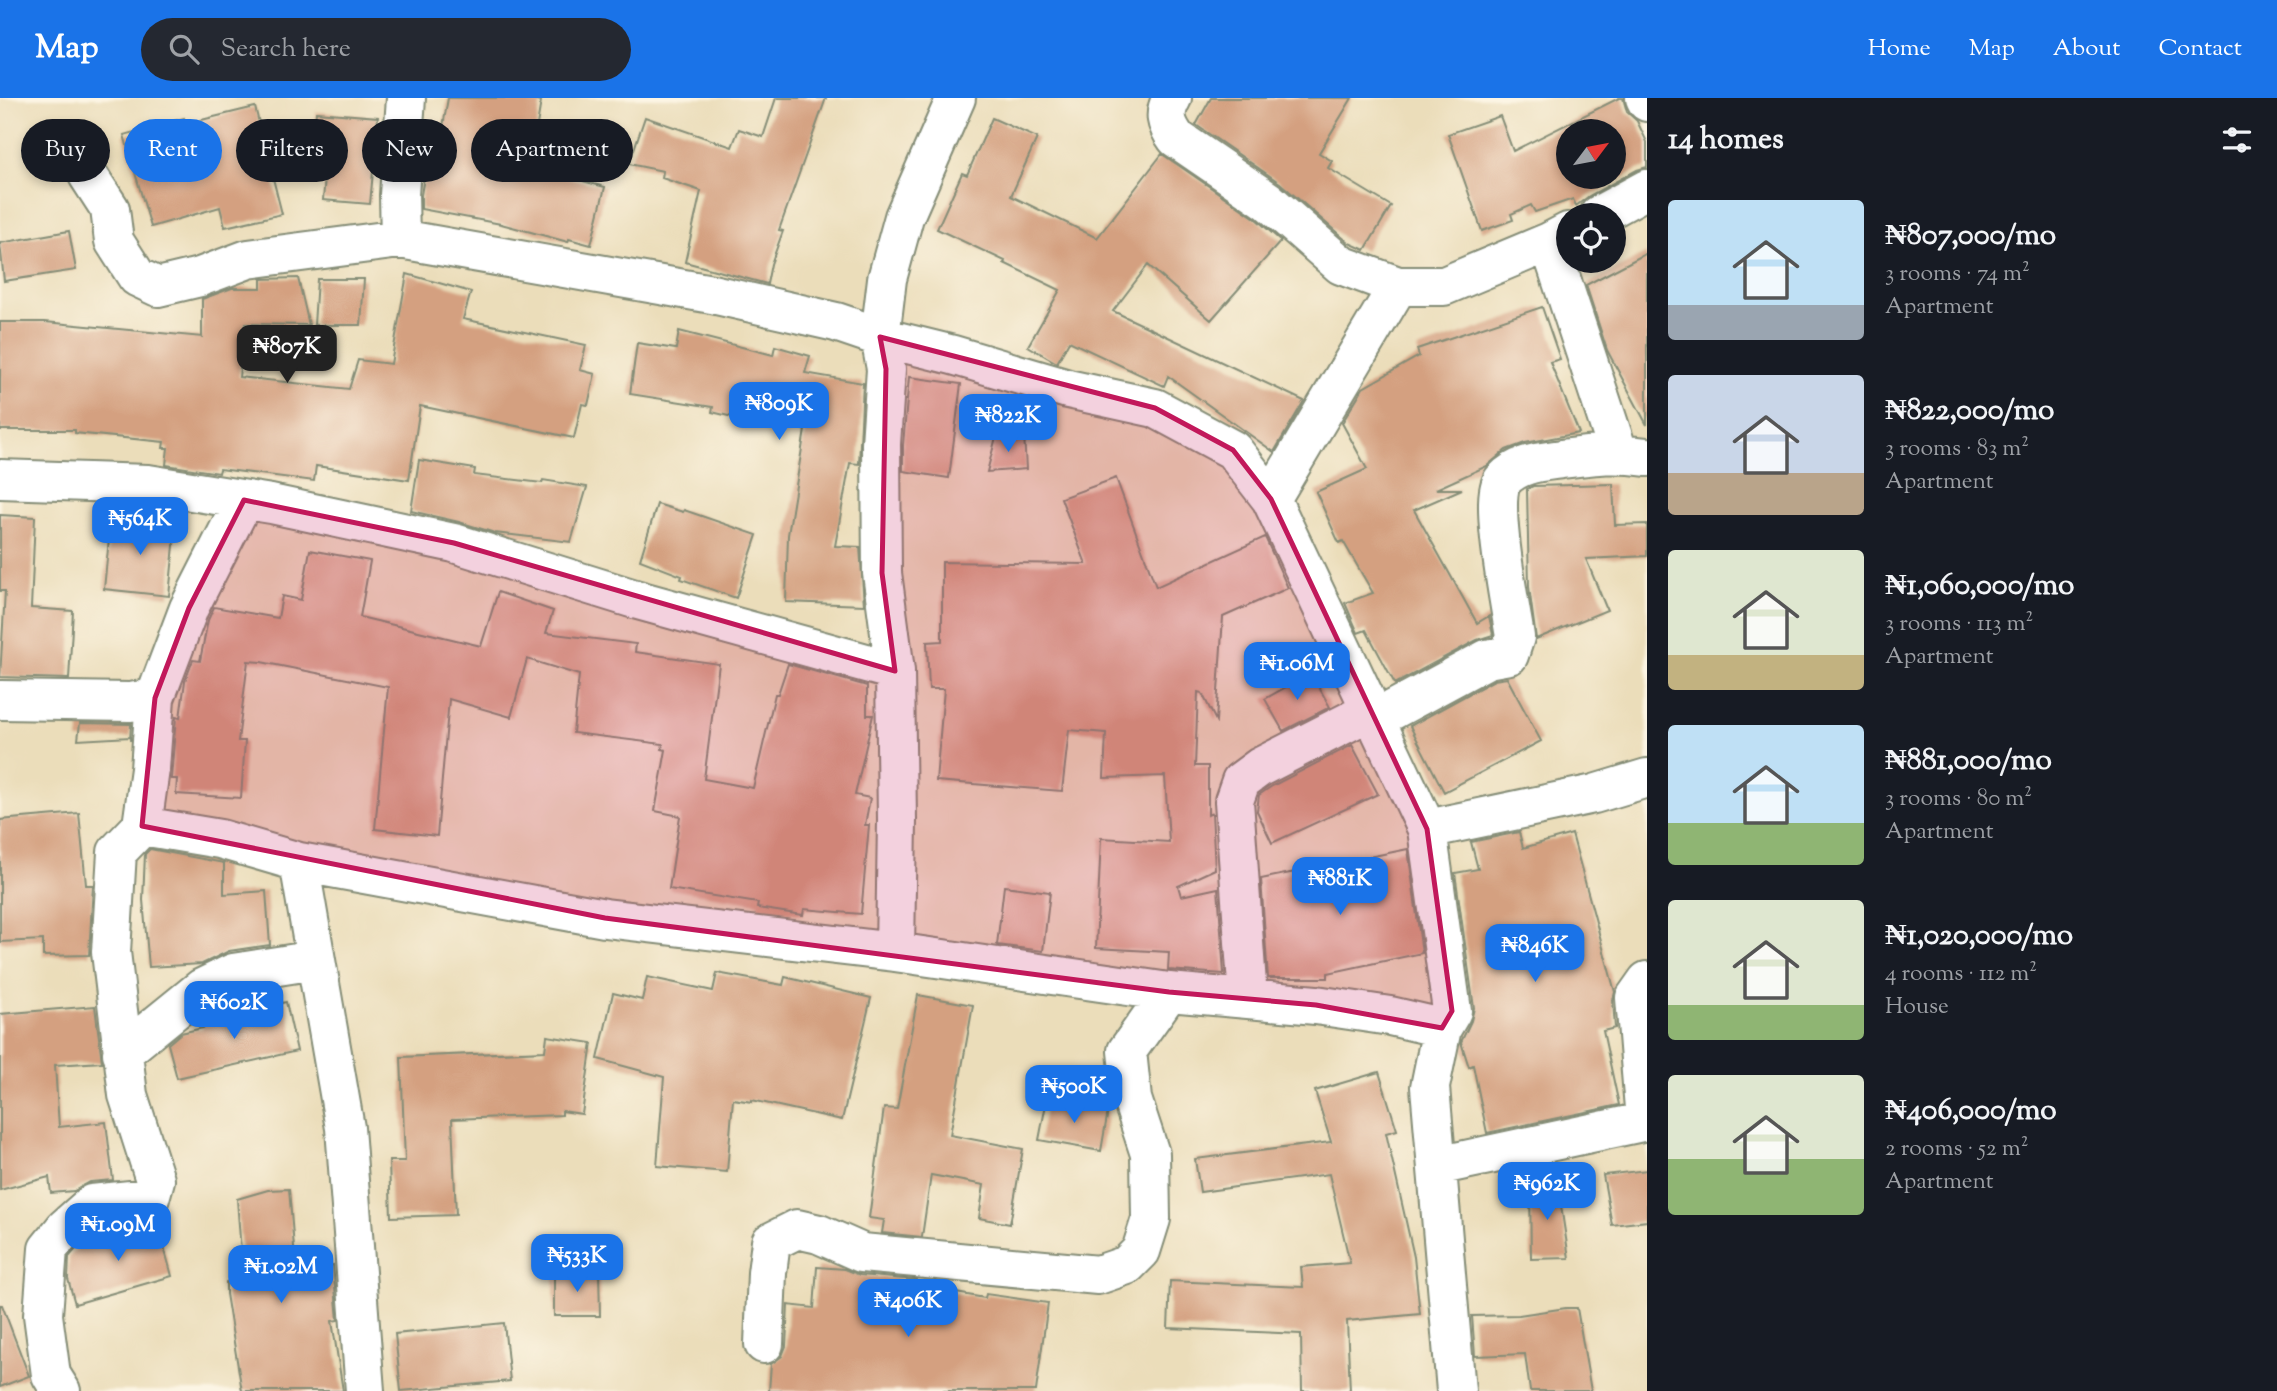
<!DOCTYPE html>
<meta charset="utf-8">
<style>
body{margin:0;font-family:"Sorts Mill Goudy",serif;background:#242831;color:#f1f3f6;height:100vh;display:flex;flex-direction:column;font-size:26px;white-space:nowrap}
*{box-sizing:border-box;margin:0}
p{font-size:23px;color:#9ea1a6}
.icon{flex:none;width:38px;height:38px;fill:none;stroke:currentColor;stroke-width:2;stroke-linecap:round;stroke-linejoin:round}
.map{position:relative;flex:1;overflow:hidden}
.panel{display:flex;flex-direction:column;background:#171b24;width:630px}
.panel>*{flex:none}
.hud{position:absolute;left:21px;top:21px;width:665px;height:63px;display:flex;gap:14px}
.needle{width:46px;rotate:58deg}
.buttons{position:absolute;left:1556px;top:21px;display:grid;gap:14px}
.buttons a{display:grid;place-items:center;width:70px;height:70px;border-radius:50%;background:#171b24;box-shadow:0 4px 10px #0003;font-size:35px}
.price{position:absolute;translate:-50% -60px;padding:0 16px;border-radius:14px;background:#1a73e8;color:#fff;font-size:23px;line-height:46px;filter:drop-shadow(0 2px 4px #0008)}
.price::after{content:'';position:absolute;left:50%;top:42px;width:21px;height:16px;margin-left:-10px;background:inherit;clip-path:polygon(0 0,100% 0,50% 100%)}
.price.current{background:#222;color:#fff}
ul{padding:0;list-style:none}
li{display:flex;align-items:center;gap:21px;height:175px;padding:0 21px}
li span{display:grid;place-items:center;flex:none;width:196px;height:140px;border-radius:7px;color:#555}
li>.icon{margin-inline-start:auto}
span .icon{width:84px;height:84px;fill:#fffc;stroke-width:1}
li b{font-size:30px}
h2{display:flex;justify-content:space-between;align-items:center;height:84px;padding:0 21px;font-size:30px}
.chip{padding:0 24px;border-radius:32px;background:#171b24;box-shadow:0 4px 10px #0003;font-size:24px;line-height:63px}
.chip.current{background:#1a73e8;color:#fff}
header{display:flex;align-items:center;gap:42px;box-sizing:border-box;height:98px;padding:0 35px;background:#1a73e8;color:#fff}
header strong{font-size:33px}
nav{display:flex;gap:38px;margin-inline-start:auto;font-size:24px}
.search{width:490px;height:63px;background:#242831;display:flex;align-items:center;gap:18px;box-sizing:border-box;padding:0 24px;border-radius:38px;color:#9ea1a6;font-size:26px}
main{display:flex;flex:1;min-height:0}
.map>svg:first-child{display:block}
</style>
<header>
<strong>Map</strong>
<div class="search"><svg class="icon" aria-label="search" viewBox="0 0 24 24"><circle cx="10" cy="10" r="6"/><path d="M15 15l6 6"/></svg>Search here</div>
<nav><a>Home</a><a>Map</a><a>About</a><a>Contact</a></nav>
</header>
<main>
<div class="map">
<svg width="1647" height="1293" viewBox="0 0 1647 1293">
<rect width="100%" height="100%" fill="#fcf5e5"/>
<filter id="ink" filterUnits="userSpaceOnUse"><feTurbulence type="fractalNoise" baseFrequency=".0143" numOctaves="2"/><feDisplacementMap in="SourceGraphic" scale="14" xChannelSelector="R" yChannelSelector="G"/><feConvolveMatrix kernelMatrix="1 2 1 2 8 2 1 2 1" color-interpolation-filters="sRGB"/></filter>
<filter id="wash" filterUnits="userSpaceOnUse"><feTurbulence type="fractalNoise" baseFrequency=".00686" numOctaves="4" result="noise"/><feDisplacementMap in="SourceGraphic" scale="28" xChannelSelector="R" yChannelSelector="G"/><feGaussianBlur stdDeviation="1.57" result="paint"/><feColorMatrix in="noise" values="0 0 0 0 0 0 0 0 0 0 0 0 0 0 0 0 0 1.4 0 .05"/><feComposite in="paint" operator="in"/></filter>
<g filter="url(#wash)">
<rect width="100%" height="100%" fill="#ebddba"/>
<g id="blocks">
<path fill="#d4a080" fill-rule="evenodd" d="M448,0h78l15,3 -11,66 75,20 -14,58 -22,-6 -1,3 -67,-18 -80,-15v-14l7,-42 10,2z
M776,0h50l-47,132 4,1 -12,33 -4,20 -82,-22 16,-71 -39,-13 1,-7 -34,-7 16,-47 87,30 7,-18 24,8z
M1211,0h141l-33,55 13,8 -4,7 63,38 -26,44 -16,-7 -69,-60 -84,-58z
M1619,0h4l4,14 10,9 10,21v25l-10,3 -48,26 -13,10 -3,-7 -38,13 -4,-7 -20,9 2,6 -31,11 -34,-97 52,-18 13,35zM1568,33h46v46h-46z
M255,9l27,107 -57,13 -5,-20 -69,20 -27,-92 60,-17 1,6z
M316,14l62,5 -8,87 -47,-4 4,-46 -14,-1z
M992,20l45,20 -26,58 86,42 65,-84 93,64 26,23 -70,79 -63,-55 -35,46 191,90 -30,51 -106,-76 -4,10 -95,-45 -12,22 -29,-17 32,-56 -56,-27 1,-2 -68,-32 25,-56 5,2z
M69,133l7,39 -72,11 -4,-38z
M1647,155v172l-40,-75 -21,-65z
M407,176l64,18 -8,27 123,26 -6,25 15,4 -7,31 -6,-1 -8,34 -154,-32 -11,74 -93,-14 -2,15 -94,-12 -1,4 -53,-8 2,-17h-5l1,-6 -89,-9v-3h-75v-108h45l157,15v-38l30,-11h29v-9l37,-1 11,47 -64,-1 -6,53 110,12 9,-29 33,4z
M317,181h47l-3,46h-47z
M1542,209l18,52 -10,3 29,71 -54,10 -19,7 -19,16 -51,23h26l-48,21 63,113 12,-7 4,19 -16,5 -82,44 -29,-54 -8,3 -13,-30 28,-10 -30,-52 -4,2 -23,-51 51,-23 -25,-46 21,-35 56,-32 -2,-7z
M679,233l94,24 2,-9 35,10 -5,17 58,10 -4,81 -9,-1 -15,83 25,1 4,58 -78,-3 2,-67 17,-105 -62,-17 -2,6 -29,-7 1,-5 -83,-13 7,-51 39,6z
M909,279l52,7 -12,94 -46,-7v-26z
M1024,337l2,34 -39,3 9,-35z
M419,362l56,9 -1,6 68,8 1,-3 44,7 -16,55 -76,-9 -36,-11 -48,-11z
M1116,380l40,109 109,-50 23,51 -65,29 -7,104 -14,-28 -4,-1 -3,74h13v49l4,-2 3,56 -37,17 3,10 37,-8 6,86 -56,-4 1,-18 -73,-4 5,-110 68,4 -4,-66 -61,2 2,-45 -37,-3 -7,61 -126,-10 8,-92h-15l-2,-47 15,-1v-79l144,2 -25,-66z
M1613,386l2,41 32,-1v32l-61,3 21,51 -71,29 -7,-52 -2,-98 6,-3z
M657,406l26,8 1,-2 73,25 -21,63 -55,-19 1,-3 -42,-16z
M0,417l35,2 -4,91 42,3 -4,68 -69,-2 5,-86h-5z
M111,421l65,6 -7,71 -65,-7z
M310,452l60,11 -10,56 121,29 17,-54 55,19 -7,22 90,11 -1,8 84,12 -15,115 49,9 22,-94h3l10,-30 79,22v29h6l-18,80 15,3 -5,27h4l-8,89 -57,-5 -1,6 -46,-7 1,-5 -89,-14 11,-73 -25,-5 11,-61 -4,-1 1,-5 -90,-11 6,-58 -52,-16 -16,58 -62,-18 -12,137 -62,-7 13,-142 -127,-25 -13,-1 -10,80h7l-4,57 -65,-4 1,-15h-6l5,-62 4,1 5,-37 8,-21 7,1 8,-41 6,-13 64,11 4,-22 19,4z
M1311,575l19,34 -47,24 -18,-32z
M1507,580l34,63 -97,51 -34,-66 84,-46z
M80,625l51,1 -1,17v-4l-52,3z
M1352,647l26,49 -106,49 -15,-32 2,-16 13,-9z
M79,715l7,72h7l-4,70 -46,1v-16l-43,2v-122z
M1519,734l4,16 49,-14 43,158 -2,8 2,28 -12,3 16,74 -132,28 -14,-68 -4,2 -8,-25 10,-21 3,-13 -19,-135 23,-4 -7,-27z
M150,751l74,14v31l42,-3 4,54 -41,6 -27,13 -53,3 -6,-67 2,-46z
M1408,751l14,104 -94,20v5h-60l-7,-99z
M1004,788l46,6 -7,59 -46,-6z
M717,875l66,12 2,-8 86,21 -29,122 -90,-20v2l-19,-3 -6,73 -70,-6 7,-89 -66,-18 15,-66 29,7 5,-23 66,14z
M918,897l55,10 -23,130 73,14 -13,75 -31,-6 5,-33 -53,-10 -9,62 -40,-4 2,-13 -15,-2 15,-110 13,1z
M286,904l11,49 -120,27 -9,-34 13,-11 22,-5 -2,-6z
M95,908l7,56 -47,3 4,62 47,-5 7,58 -23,2 -16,9 -23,2 -2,-16 -49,13v-176z
M547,938l45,7 -10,71 -20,-3v4l-110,4 4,96 -65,2 -2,-56h16l-4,-104 144,-6z
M1379,974l18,58 -11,3 28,124 6,57 -73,7 3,70h-48l-1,-57 -133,-6 2,-47 133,6 -2,-20 49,-4 -21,-89 -129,18 -5,-33 136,-17 -16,-51z
M1047,1001l61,12 -7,40 -62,-11z
M1647,1072v51l-35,4 -9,-50z
M1557,1082l12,78 -38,1 -1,-75z
M289,1091l7,82 37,-6 5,55 -6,1 11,70h-101l-16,-97v-12l17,-3 -6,-80 31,-9z
M157,1124l15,54 -97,28 -7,-25 1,-22 12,-14z
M817,1169l28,2 15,6 56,5v6l69,12 1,-4 62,9 -12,88h-267l2,-27 11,-8 4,-10 2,-41 26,3z
M554,1174h45l1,44h-46z
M0,1207h2l27,71 -29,11z
M1566,1210h11l14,83h-61l-5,-37 -50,2 -3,-40 47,-1z
M504,1225l6,58 -109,10 -6,-57z"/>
</g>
</g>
<g filter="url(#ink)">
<use href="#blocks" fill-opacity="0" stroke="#858d77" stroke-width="2"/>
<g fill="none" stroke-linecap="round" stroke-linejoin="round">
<defs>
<path id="minor" d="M1172,0c-9,16 -6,26 4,40l92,63 73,64 57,21h46l105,-44 19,-10
M1645,0l2,4
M82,60l6,17 22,34 4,32 23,36 21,10 42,-10 48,-18 152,-20 312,55 124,28 44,15 73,18 115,34 87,19 78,42 38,49 156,330 25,182 -10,17 -12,59 26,304
M1599,117l48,-26
M400,141l-1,-44 7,-97
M1549,144l69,210
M0,381l148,5 123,20 183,39 184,57 257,71
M1271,401l127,-213
M244,402l-55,108 -34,90 -5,71 -8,57 78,13 79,23 306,56 290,34 274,40 147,13 74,11 52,12
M0,602l130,2 25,-4
M1376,621l111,-60 22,-4 6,-18c-4,-27 -27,-141 -12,-157 15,-17 38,-18 59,-21 32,-4 52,-7 85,-2
M1427,731l167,-35 53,-16
M299,764l46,266 20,263
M895,854l2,-132 -2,-149 -13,-98 -1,-129 5,-75 -6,-32 7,-58 17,-62 52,-119
M1248,901l-14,-198 7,-20 19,-14 112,-57
M122,955l80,-65 31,-15 83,-13
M1645,1023l-10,-123 12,-17
M1437,1068l210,-45
M764,1246l3,-71 4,-31 26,-13 22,5 43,19 236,22 29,-10 14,-14 10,-32 -1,-65 -18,-55 -5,-48 42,-59
M61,1293l-10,-16 -8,-60 5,-66 17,-21 27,-24 58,-6 5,-18 -27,-85 -17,-143 6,-100 25,-26"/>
</defs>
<use href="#minor" stroke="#858d77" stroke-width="42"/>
<use href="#minor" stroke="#fff" stroke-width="38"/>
</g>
</g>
<path fill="#c2185b" fill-opacity="0.2" stroke="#c2185b" stroke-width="5" stroke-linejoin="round" d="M880,239l275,71 78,42 38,49 156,330 25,182 -10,17 -126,-23 -147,-13 -564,-74 -463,-92 13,-128 34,-90 55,-108 210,43 441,128 -13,-98 4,-204z"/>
</svg>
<div class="buttons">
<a><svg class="needle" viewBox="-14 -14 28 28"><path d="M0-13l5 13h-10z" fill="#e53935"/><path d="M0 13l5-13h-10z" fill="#9ea1a6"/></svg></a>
<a><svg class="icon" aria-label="locate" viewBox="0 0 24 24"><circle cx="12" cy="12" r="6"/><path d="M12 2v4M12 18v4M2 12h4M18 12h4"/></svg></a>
</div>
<b class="price current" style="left:287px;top:287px">₦807K</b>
<b class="price" style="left:779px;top:344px">₦809K</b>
<b class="price" style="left:1008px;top:356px">₦822K</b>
<b class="price" style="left:140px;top:459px">₦564K</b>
<b class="price" style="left:1297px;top:604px">₦1.06M</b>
<b class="price" style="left:1340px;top:819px">₦881K</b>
<b class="price" style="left:1535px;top:886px">₦846K</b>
<b class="price" style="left:234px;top:943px">₦602K</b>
<b class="price" style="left:1074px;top:1027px">₦500K</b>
<b class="price" style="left:1547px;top:1124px">₦962K</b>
<b class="price" style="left:118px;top:1165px">₦1.09M</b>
<b class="price" style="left:577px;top:1196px">₦533K</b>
<b class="price" style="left:281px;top:1207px">₦1.02M</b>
<b class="price" style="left:908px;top:1241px">₦406K</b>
<div class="hud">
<a class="chip">Buy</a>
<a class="chip current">Rent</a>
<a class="chip">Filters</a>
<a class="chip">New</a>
<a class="chip">Apartment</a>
</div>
</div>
<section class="panel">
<h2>14 homes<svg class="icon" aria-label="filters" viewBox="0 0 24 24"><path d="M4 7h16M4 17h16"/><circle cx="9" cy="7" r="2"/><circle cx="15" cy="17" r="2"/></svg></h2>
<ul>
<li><span style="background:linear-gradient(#bfe0f5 75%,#9aa5b1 0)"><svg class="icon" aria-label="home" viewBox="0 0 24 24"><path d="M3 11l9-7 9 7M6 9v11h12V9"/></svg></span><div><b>₦807,000/mo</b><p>3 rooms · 74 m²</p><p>Apartment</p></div></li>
<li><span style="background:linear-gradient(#c9d6e8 70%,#b9a48a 0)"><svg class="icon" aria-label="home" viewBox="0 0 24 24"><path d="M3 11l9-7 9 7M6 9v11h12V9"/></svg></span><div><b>₦822,000/mo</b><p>3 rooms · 83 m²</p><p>Apartment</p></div></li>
<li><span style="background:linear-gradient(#dfe7d0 75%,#c2b280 0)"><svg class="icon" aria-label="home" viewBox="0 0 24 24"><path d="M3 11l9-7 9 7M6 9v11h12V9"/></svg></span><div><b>₦1,060,000/mo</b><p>3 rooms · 113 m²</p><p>Apartment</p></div></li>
<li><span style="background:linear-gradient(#bfe0f5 70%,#8fb573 0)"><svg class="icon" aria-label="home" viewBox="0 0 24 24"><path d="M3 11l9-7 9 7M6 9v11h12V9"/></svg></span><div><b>₦881,000/mo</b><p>3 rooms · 80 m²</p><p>Apartment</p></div></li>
<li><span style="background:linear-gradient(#dfe7d0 75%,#8fb573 0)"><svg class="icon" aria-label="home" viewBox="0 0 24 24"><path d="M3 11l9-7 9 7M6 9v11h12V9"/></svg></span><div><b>₦1,020,000/mo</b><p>4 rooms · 112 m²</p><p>House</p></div></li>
<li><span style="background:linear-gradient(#dfe7d0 60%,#8fb573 0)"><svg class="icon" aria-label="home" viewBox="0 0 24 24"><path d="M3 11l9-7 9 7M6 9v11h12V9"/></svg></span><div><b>₦406,000/mo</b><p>2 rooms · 52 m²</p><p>Apartment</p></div></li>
</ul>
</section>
</main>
